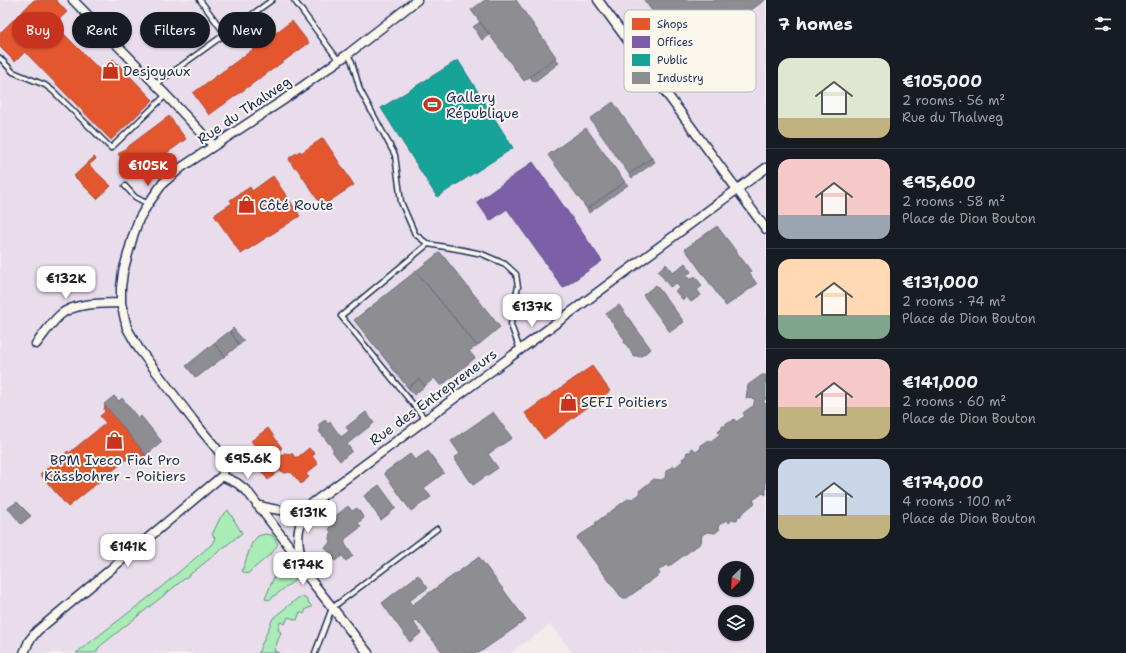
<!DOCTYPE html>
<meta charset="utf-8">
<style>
body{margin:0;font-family:"Shantell Sans",sans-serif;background:#20242c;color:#f1f3f6;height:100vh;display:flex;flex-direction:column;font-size:15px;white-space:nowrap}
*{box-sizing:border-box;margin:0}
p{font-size:13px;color:#9ea1a6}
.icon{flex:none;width:22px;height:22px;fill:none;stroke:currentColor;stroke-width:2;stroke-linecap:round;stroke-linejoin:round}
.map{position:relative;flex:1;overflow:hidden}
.side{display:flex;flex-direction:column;background:#171b24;width:360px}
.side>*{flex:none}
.hud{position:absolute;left:12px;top:12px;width:380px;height:36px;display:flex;gap:8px}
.needle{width:26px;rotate:204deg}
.buttons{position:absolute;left:718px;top:561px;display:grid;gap:8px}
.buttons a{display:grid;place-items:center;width:36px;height:36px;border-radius:50%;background:#171b24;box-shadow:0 1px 3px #0004;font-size:20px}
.price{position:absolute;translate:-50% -34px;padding:0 9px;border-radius:8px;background:#fff;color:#222;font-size:13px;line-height:26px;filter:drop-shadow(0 1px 2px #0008)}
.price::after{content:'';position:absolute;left:50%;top:24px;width:12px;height:9px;margin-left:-6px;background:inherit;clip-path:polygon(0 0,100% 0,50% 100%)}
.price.on{background:#c8321e;color:#fff}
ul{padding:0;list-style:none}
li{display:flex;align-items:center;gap:12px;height:100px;padding:0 12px}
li+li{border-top:1px solid #363941}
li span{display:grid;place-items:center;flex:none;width:112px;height:80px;border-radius:12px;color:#555}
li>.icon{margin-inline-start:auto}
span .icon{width:48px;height:48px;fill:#fffc;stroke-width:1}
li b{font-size:17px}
h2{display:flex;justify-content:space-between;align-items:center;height:48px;padding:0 12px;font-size:17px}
.tag{padding:0 14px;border-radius:18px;background:#171b24;box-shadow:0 1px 3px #0004;font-size:14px;line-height:36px}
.tag.on{background:#c8321e;color:#fff}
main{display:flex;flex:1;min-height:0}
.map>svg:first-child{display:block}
</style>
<main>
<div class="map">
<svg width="766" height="653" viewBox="0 0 766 653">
<rect width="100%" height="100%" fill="#f3ebec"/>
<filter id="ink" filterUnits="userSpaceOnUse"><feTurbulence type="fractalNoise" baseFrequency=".025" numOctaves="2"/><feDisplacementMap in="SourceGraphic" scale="8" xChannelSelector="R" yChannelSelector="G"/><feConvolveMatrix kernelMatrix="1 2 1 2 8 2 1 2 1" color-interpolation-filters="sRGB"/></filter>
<g filter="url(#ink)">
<path fill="#e9ddec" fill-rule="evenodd" d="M0,0h766v653h-193l-23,-28 -40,28h-510zM725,568h22v22h-22zM725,612h22v22h-22z"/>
<path fill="#aaecb5" stroke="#628e8a" d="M228,510l14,23 -143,114 -3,6h-20l77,-59 59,-50 3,-6 -3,-3 8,-17z
M265,534l7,1 6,9 -6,9 -25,21 -5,-3 10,-28 6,-7z
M289,560l7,3 3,8 -5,10 -25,19 -4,-1 13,-32 4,-4z
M302,597l3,1 7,9 -6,2 -2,5 -4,-2 -3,8 -9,-3 -3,7 -5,-2 -2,8 3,2 -7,19 5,2h-21l15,-35 25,-20z"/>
<path fill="#e4572e" stroke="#a84b3c" d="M34,0h22l11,12 -13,12 54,54 12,-12 33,34 -42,40 -86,-88 -10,10 -15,-15v-14z
M292,21l17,22 -100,72 -16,-22z
M113,59l7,7 -12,12 -7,-6z
M169,116l17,23 -51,38 -17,-23z
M323,138l31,47 -32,21 -26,-39 -2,1 -5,-9 1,-2 10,-6 1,2z
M94,157l2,2 -7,6 22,21 -14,13 -23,-23z
M273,176l27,40 -59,38 -27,-39 18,-12 -2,-3 20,-13 2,4z
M592,366l18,25 -66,48 -19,-26z
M105,405l41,50 -3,3 -6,-7 -69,56 -28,-33 28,-23 1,2 37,-30 -6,-7 5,-4 -1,-2z
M268,428l14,20 -5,4 3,3 3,1 1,-3 9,1 1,3h4l11,-9 6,6 -3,2 6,8 -12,10 3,3 -8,7 -9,-11 -5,-1v1h-3v-1l-5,-1 -11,9 -20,-26 9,-6 -6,-7z"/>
<path fill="#7b5ea7" stroke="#5e5091" d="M533,162l69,99 -39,27 -56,-79 -17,12 -13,-19z"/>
<path fill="#17a398" stroke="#188087" d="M458,60l55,88 -76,49 -56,-89z"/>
<path fill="#8d8d92" stroke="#6b7182" d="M485,0h31l40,57 -32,24 -53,-71z
M644,0h121l-33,24 7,9 -21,15 -6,-9 -25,19z
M480,22l10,12 -8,6 -9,-13z
M555,58l4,5 -25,19 -4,-5z
M613,102l39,56 -23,16 -39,-55z
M586,128l39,54 -38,27 -39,-54z
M652,158l3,4 -23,16 -3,-4z
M625,182l3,3 -39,28 -2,-4z
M717,226l34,45 -2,2 8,11 -31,22 -41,-57z
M440,252l60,75 -23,19 -61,-75z
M685,263l6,9 -5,3 4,5 5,-4 7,10 -5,4 4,5 -10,7 -4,-5 -4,3 -8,-9 5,-3 -4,-5 -6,4 -12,-16 8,-7 7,9z
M416,271l61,75 -8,5 6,7 -34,28 -7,-8 -9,8 -6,-7 -11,9 -54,-68z
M656,285l28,37 -14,10 -27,-37z
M619,305l32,44 -11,8 -3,-1h-4l-2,-5 -7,-9 1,-2 -19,-26z
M233,328l11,13 -5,4 -9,-14z
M230,331l9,14 -14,11 -11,-13z
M214,343l11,13 -29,22 -10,-12z
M762,375h4v24l-3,2 3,3v91l-3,-2 -10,7 2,3 -14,11v2h-3l-1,4h-5l-3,3 -3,-3 -8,6 2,3 -5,4 -8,-1 -5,3 -1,8 -33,24 -2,-2 -8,6 2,3 -33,24h-5l-44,-58 -1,-3 19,-12 -1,-2 34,-25 3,1 8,-5 -1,-3 15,-12 7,1 4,-2 1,-7 7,-5 2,1 8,-6 -1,-2 4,-3 1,-4h4v-4l3,1 2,3 5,-4 -2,-2 9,-6 3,1 9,-7 -2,-2 3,-3 1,-3h4v-3l5,-1 3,-3 2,3 9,-6 -2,-3 8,-6h2l2,-8 -9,-1 2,-13z
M419,379l6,7 -11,9 -6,-7z
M114,396l5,5 3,-3 16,20 3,-2 21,26 -16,13 -42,-51z
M366,412l8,11 -27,21 5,7 -12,10 -8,-10 2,-1 -15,-19 2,-2 -3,-4 7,-5 3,4 2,-2 11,15 8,-6 -3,-4z
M493,412l19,26 -24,16 10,14 -25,17 -19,-27 6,-4 -9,-13z
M428,451l16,22 -20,15 7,9 -20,14 -27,-38 26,-19 5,6z
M379,485l17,23 -15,12 -17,-24z
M17,502l14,14 -10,8 -13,-16z
M348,506l4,5 5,-3 7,10 -6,5 3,4 -16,12v5l8,12 -7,5 -5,-7 1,2 -7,5 -10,-14 4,-3 2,-11 -2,-5 6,-6 -2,-4z
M479,557l47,63 -47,33h-36l-26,-33 -3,3 7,10 -11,9 -28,-39 36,-28 10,13 -19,13 3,4z"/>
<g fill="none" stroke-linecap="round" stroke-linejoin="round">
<defs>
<path id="lane" d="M200,0l25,34
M294,0l45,61
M348,55l4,7 8,28 35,65 6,47 14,32 13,10
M0,58l13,14 32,13 8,6 58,57 55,-53
M156,84l116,-84
M125,186l10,11 13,7
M425,419l-84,-103 87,-72 35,6 19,4 23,10 11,10 2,13 -5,18 -2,20 9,25
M315,653l17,-45 105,-79"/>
<path id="street" d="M73,0l93,95 48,51
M598,0l168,229
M36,344c8,-10 15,-21 24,-29 15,-13 42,-11 61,-12
M222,476l2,-6v-7l-3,-9 -28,-34 -54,-71 -12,-21 -6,-25v-15l2,-16 10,-36 6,-17 9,-15 15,-21 19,-16 100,-66 66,-47 69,-54
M222,476l15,7 10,8 55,72 7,15 59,75
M257,505c24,7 29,7 53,0l456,-337
M301,559c-5,-24 -4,-33 9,-54
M24,653l5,-12 8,-10 185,-155"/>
</defs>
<use href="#lane" stroke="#1b2f5e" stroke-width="7"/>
<use href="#street" stroke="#1b2f5e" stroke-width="11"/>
<use href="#lane" stroke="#fbf7ec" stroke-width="4"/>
<use href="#street" stroke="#fbf7ec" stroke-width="8"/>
</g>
</g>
<defs>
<symbol id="shop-bare" viewBox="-9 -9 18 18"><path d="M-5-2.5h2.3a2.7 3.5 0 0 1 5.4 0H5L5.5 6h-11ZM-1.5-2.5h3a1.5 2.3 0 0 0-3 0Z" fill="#c8321e" stroke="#fbf7ec" stroke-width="2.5" paint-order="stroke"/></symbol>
<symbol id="stadium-bare" viewBox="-9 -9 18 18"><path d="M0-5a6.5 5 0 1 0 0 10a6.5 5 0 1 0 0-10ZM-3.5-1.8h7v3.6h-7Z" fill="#c8321e" stroke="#fbf7ec" stroke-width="2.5" paint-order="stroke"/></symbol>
</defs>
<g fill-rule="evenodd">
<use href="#shop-bare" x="98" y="58" width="25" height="25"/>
<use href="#stadium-bare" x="420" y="92" width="25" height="25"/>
<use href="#shop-bare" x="234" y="192" width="25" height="25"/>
<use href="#shop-bare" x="556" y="390" width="25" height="25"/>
<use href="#shop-bare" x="102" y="428" width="25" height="25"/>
</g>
<g text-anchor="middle" stroke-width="4" stroke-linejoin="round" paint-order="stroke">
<g font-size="14" fill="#1b2f5e" stroke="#fbf7ec" text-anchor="start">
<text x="123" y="76">Desjoyaux</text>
<text x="446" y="102">Gallery<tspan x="446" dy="16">République</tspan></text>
<text x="259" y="210">Côté Route</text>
<text x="581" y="407">SEFI Poitiers</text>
<text x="115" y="465" text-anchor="middle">BPM Iveco Fiat Pro<tspan x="115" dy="16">Kässbohrer - Poitiers</tspan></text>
</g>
<g font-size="14" fill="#1b2f5e" stroke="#fbf7ec">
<text transform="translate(244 110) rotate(-34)" y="5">Rue du Thalweg</text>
<text transform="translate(433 397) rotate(-36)" y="5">Rue des Entrepreneurs</text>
</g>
</g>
<rect x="624" y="10" width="132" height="82" rx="6" fill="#fbf7ec" stroke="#b8bbc1" stroke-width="1"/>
<rect x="632" y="18" width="18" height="12" fill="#e4572e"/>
<rect x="632" y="36" width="18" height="12" fill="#7b5ea7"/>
<rect x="632" y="54" width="18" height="12" fill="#17a398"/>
<rect x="632" y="72" width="18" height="12" fill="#8d8d92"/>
<g font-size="11" fill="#1b2f5e">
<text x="657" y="28">Shops</text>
<text x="657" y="46">Offices</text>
<text x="657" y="64">Public</text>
<text x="657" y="82">Industry</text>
</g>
</svg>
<div class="buttons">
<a><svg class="needle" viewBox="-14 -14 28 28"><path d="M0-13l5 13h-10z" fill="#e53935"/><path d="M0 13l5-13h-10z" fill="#9ea1a6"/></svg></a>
<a><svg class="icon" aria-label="layers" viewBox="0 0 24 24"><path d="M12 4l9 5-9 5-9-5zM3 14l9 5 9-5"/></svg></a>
</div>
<b class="price on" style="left:148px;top:187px">€105K</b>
<b class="price" style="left:66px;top:300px">€132K</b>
<b class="price" style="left:532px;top:328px">€137K</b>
<b class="price" style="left:248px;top:480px">€95.6K</b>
<b class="price" style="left:308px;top:534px">€131K</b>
<b class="price" style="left:128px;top:568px">€141K</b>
<b class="price" style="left:303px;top:586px">€174K</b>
<div class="hud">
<a class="tag on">Buy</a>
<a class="tag">Rent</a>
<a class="tag">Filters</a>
<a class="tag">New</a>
</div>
</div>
<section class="side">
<h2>7 homes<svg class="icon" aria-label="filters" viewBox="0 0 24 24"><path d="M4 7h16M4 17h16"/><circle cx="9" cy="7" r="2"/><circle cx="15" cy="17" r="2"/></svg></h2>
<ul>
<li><span style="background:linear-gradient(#dfe7d0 75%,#c2b280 0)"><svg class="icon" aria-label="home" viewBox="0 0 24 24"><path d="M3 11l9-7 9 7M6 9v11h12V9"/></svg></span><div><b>€105,000</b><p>2 rooms · 56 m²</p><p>Rue du Thalweg</p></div></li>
<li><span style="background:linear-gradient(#f6c9c9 70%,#9aa5b1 0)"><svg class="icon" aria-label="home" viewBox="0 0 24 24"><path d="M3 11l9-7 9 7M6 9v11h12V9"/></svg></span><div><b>€95,600</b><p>2 rooms · 58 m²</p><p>Place de Dion Bouton</p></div></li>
<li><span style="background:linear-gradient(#ffd9b3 70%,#7fa58c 0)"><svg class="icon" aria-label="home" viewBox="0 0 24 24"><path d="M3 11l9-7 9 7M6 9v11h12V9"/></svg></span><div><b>€131,000</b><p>2 rooms · 74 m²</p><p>Place de Dion Bouton</p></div></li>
<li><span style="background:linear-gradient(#f6c9c9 60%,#c2b280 0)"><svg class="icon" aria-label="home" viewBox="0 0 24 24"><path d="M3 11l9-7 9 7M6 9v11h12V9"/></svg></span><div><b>€141,000</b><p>2 rooms · 60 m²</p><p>Place de Dion Bouton</p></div></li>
<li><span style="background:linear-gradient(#c9d6e8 70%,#c2b280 0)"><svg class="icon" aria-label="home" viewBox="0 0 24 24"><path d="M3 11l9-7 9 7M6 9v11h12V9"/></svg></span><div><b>€174,000</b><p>4 rooms · 100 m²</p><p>Place de Dion Bouton</p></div></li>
</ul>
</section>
</main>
